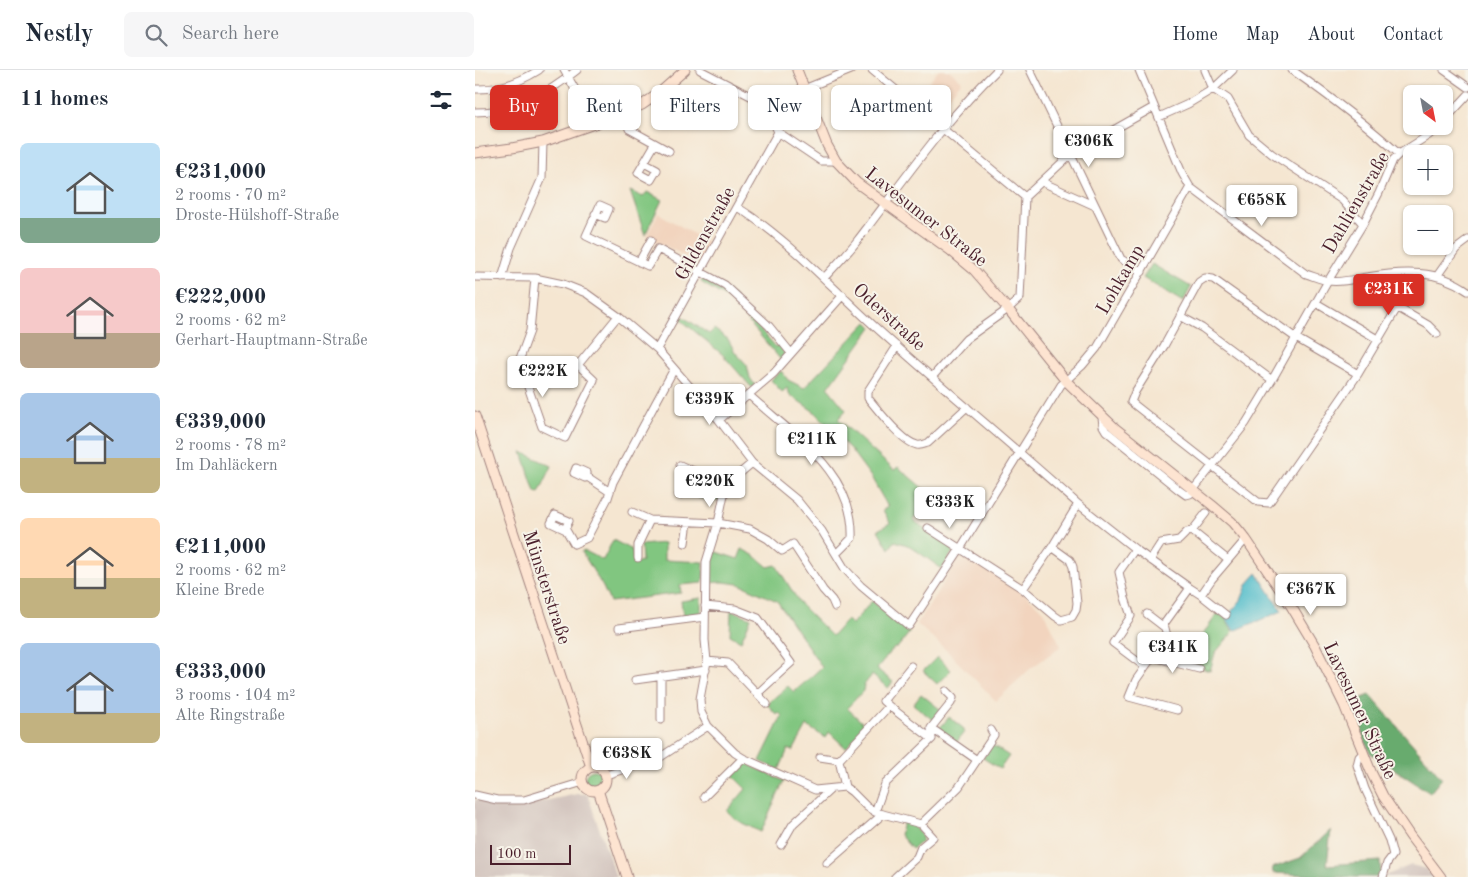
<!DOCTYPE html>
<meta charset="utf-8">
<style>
body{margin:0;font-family:"Old Standard TT",serif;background:#f6f6f7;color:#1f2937;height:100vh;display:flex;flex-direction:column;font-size:19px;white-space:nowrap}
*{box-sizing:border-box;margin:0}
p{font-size:16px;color:#747a83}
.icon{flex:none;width:28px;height:28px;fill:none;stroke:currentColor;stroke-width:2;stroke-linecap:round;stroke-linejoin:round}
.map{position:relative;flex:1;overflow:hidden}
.side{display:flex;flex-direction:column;background:#fff;width:475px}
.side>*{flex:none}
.guide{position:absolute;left:15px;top:15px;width:475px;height:45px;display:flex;gap:10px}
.needle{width:32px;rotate:148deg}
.fabs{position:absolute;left:928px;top:15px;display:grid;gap:10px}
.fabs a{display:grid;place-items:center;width:50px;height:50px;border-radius:8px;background:#fff;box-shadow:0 1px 4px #0004;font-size:25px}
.scale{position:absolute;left:15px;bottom:12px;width:81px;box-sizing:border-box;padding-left:5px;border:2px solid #4a1f2b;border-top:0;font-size:14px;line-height:18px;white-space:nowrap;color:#4a1f2b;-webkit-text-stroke:4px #f7f3e8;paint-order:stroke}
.price{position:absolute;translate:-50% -42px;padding:0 11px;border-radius:5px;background:#fff;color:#222;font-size:16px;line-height:32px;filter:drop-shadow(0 1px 2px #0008)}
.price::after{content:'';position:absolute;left:50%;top:30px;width:15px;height:11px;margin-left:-8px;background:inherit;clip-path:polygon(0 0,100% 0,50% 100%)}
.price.current{background:#d93025;color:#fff}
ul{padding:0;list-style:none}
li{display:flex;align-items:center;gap:15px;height:125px;padding:0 20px}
li span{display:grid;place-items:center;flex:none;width:140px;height:100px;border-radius:8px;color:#555}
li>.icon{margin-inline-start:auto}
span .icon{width:60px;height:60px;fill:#fffc;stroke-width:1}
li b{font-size:21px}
h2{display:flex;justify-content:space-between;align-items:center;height:60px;padding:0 20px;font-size:21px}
.pill{padding:0 18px;border-radius:8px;background:#fff;box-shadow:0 1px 4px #0004;font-size:18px;line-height:45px}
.pill.current{background:#d93025;color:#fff}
header{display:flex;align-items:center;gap:30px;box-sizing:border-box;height:70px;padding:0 25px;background:#fff;border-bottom:1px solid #e0e1e3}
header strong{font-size:24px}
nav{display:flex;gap:28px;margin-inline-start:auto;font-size:18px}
.search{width:350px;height:45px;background:#f6f6f7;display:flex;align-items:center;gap:12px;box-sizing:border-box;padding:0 18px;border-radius:8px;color:#747a83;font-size:19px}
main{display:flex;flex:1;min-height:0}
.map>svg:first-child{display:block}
</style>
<header>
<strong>Nestly</strong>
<div class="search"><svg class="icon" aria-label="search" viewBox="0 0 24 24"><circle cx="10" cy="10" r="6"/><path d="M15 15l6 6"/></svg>Search here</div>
<nav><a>Home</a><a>Map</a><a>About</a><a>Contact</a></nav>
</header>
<main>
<section class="side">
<h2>11 homes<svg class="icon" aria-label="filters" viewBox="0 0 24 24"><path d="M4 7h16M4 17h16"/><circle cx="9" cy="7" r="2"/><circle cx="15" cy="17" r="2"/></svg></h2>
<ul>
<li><span style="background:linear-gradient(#bfe0f5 75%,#7fa58c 0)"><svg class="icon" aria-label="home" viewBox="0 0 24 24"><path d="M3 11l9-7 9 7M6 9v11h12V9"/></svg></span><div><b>€231,000</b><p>2 rooms · 70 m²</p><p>Droste-Hülshoff-Straße</p></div></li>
<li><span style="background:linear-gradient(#f6c9c9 65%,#b9a48a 0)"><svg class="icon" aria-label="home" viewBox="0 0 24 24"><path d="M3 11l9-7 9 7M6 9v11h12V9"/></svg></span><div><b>€222,000</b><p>2 rooms · 62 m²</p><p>Gerhart-Hauptmann-Straße</p></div></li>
<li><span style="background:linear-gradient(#a9c7e8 65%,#c2b280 0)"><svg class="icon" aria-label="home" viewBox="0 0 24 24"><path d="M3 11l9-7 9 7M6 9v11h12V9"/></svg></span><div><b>€339,000</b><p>2 rooms · 78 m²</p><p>Im Dahläckern</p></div></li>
<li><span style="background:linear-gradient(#ffd9b3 60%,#c2b280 0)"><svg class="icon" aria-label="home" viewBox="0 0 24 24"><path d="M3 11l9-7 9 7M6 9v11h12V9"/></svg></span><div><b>€211,000</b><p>2 rooms · 62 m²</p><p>Kleine Brede</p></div></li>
<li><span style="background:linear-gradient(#a9c7e8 70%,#c2b280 0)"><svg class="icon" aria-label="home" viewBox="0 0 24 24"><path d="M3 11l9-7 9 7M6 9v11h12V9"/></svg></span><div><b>€333,000</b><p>3 rooms · 104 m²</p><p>Alte Ringstraße</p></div></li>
</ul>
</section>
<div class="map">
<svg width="993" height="807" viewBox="0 0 993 807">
<rect width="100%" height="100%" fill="#f7f3e8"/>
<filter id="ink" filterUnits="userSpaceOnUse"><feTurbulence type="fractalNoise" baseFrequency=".02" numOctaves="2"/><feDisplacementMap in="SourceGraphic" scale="10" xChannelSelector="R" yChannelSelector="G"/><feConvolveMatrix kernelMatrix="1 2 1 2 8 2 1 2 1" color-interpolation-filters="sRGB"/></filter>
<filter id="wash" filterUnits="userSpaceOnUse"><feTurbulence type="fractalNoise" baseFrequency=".0096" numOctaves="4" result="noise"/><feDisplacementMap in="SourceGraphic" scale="20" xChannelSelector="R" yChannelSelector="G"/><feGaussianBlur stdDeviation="1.12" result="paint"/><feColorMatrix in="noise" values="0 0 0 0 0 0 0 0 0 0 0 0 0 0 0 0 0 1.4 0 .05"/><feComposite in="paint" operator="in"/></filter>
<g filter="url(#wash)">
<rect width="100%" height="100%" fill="#f5e6d1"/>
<path fill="#f2d4be" d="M464,0h10l13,11 -27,33 -19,-16z
M183,143l53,31 -11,20 -53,-28z
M486,485h2l59,37 21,18 18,36 -31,23 -34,32 -50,-51 -29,-26z"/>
<path fill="#cfc0ba" d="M102,724h9l2,2 28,81h-141v-78l28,7h18z
M936,795l15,4 7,8h-47l-1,-1z"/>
<path fill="#81c680" stroke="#667256" d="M155,121l13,6 4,-5 15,8 -17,35z
M677,194l39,23 -8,15 -40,-24z
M231,207l2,1 -2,3 17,11 3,-3 11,9 -2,3 41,46 3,-2 6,9 -4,6 -51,-60 -29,-18 2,-4z
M207,246l27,18 5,-5 14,10 7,13 12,13 3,13 5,7 -3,3 -29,-33 -43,-36z
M392,252l5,5 -44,61 18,22 -8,9 56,51 4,-3 34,29 -19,24 12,9 30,19 -13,21 -32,-23 -15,-5 -6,8 -11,-19 12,-7 -7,-13 5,-3 -17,-30 -20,-27 -35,-37 -26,-18 -3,-7 -5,4 -11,-12 10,-9 7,9 16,8z
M47,382l30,14 -13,27 -4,-1z
M231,408l16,8 -3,15 -21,-3z
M138,470l19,10 2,13 8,-2 -1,-16 23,-2v17l40,2 -1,21 -23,2 1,8 -71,9 -7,-15 -21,-35 1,-2 20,10z
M267,479l13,7 13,11 8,-2 25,40 31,31 14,-16 6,4 20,-23 38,31 -13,16h-3l-17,21 16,13 -5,6 -16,-13 -8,10 -1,6 -16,17 19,18 -20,22 -17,-16 -3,6 -19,-12 -14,25 -5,-2 -9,21 -19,-9 22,-45 -4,-4 -2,2 -9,-10 21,-18 6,6 28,-25 -45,-66 -38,-17 -16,-2 -16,1v-19l6,-13 25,8z
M226,528v14l-2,2 -16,2 -2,-15z
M256,540l20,8 -10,23 -11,-6z
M743,543l7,5 8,14 -18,21 -5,18 -18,-6 6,-24z
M462,587l14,13 -14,14 -14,-13z
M446,624l20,16 -8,10 -20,-16z
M474,647l14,11 1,4 -8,11 -17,-12v-2z
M517,675l17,11 -9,13 -17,-11z
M267,693h3l39,18 -23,51 -23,-11 -11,-10 19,-22 -15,-15z
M110 709a9 9 0 1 1 18 0a9 9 0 1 1-18 0Z
M428,752l8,2 11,12v5l-10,8 -12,-14z"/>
<path fill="#68ab6e" stroke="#59654c" d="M895,625l72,83 -12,15 -60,-40 -21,-50z
M856,760l-4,35 53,-4 1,16h-40l-68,-4 -1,-5 28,-10z"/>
<path fill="#4fbcca" stroke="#4c6e7a" d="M782,503l25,38 -48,20 -8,-13 15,-18 7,-17z"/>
</g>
<g filter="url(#ink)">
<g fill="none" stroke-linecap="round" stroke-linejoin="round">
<defs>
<path id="street" d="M89,0l31,54
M225,0l56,29 13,13 9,20 43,29h15
M397,0l153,127
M555,0l91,189 21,13
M664,0l43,103 8,14 116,87c7,2 15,6 23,7 12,2 26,-2 38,-4 36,-6 71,-8 101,14
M730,0l8,19 15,10 21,36 23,19 70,46 21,24
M817,0c37,26 73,53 107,84
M969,0l24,17
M0,19c23,1 45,-7 64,-19
M329,19l47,-19
M0,42c41,0 71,-17 102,-42
M149,43l5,16 40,22
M684,47l29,-13 25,-15 20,-19
M969,51l24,-26
M169,93l13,7 -6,10 -13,-7 17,-29
M567,112l53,24
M550,127l46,-43 83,-47
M262,137c50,31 91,77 135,117 67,61 138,119 206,180l-26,43 -29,42 -95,-61
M120,144l10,4 4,-9 -9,-4 -14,31 62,30 10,-17 67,36 44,41 22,27
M164,192l12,-22
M900,206l4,21 49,28 9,9
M962,206l19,-27 12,-9
M0,207l60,1 28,6 23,9 32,23 39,33 62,71 33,43 45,37 25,31 23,38 16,17 48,40 51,-77 101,-164 21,-19 15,-18 93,-161
M27,208l9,-30 31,-70 1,-36
M60,208l-5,53 -11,30 23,66 23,11 29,-58 -16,-15 40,-49
M349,208c11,-12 23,-24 33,-37 45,-58 86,-119 140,-171
M841,233l63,37
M705,246l22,12 70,52
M422,276l-29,45v7c10,12 34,44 49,47 4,1 7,-1 11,-2l39,-36
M182,279l121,-217
M883,304l-62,-36 -83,-59 -8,-1 -6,4 -35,64 -29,46 -4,10 127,100 11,1 89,-129 39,-66
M458,306l33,-37 42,-30 12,-11 5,-101
M274,325c42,39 106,77 103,143l-16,16
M627,347l1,9 3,5 73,59 7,5 4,-1 56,-71 26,-43 56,-99 35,-57 16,-31 14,-33 6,-6 30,-19 9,-9
M244,350l55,-47 69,-78
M277,393l-26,22 -8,38 -12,39 -1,78 2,21 -7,38 1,13 7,14 27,27 8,5 72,32 30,-3 7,5 15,15 8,5 46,12 12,13 -12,10 -4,10 -22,20
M205,395l11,5
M101,398l11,5 -2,5 -11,-5z
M111,406l24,16
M204,425l12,-25 31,12 4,3
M603,434l57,45 55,39
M157,442l18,8 68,3 32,6 18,10 14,12 11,-7 30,46 9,10 3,7
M90,459l4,-8 -14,-6 -4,8 15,7 8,14 13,-6 21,-40 5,-16 61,-113
M717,461l14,-18
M210,473l3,-21
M660,479l-16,23 6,26 6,18 -18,27 32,24
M163,488v-13l12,-25
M675,490l11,-17 18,-3 8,-8 5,-1 36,29
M548,519l32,27 6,4 11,-3 4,-7 1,-7 -4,-36 -3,-7 -18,-13
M726,525l25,20
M230,536l30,3 23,9 33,45 -33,30
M672,544l17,13
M144,558l86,-11
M678,587l46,12
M232,591l21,2 39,41
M160,610l71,-10
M414,636l43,33
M702,640l-48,-13 7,-17 31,-44 -3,-12 26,-36 11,7 11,-16 34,-40
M186,650v-44
M456,658l46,32
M888,683l-4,4 -2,8 8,24 24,51 4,15 -6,8 -4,14
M345,687l19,3
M131,705l53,-17 49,-32
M370,717l-6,-27 50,-54 -6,-5 28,-35
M0,725l22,5h27l59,-18
M229,727l39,-39
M400,742l10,-28 47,-45 -1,-11 20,-25 2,-5 -7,-7
M446,754l38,-37 35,-52 -3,-5
M306,775l12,-21 37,-34
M352,793l56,-49"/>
<path id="secondary" d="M322,0l30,75 9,16 21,22 93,67 24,20 34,39 57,71 50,48 97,77 20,17 14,17 45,67 24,40 29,59 28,69 11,22 27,40 31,41
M0,83l37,-5 31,-6 68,-24 31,-13 16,-11 27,-24
M0,346l116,351
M107 709a12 12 0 1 1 24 0a12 12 0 1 1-24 0Z
M123,720l29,87"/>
</defs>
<use href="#street" stroke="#a0827e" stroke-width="9"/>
<use href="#secondary" stroke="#a0827e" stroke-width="11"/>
<use href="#street" stroke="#fff" stroke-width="7"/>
<use href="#secondary" stroke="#fde4d1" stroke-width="9"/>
</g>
</g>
<g text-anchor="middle" stroke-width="4" stroke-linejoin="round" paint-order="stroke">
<g font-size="19" fill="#4a1f2b" stroke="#f7f3e8">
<text transform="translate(880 132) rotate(-60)" y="7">Dahlienstraße</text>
<text transform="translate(452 146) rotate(38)" y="7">Lavesumer Straße</text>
<text transform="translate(229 163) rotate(-61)" y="7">Gildenstraße</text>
<text transform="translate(644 209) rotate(-60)" y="7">Lohkamp</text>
<text transform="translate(415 246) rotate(42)" y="7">Oderstraße</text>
<text transform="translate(73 517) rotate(72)" y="7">Münsterstraße</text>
<text transform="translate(886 640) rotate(65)" y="7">Lavesumer Straße</text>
</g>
</g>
</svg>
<div class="fabs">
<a><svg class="needle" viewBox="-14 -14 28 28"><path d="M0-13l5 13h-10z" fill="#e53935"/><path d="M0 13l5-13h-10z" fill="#747a83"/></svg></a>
<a>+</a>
<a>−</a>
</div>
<div class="scale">100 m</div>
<b class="price" style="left:614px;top:98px">€306K</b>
<b class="price" style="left:787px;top:157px">€658K</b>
<b class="price current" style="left:914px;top:246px">€231K</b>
<b class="price" style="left:68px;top:328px">€222K</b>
<b class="price" style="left:235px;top:356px">€339K</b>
<b class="price" style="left:337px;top:396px">€211K</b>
<b class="price" style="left:235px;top:438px">€220K</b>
<b class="price" style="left:475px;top:459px">€333K</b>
<b class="price" style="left:836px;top:546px">€367K</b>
<b class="price" style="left:698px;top:604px">€341K</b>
<b class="price" style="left:152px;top:710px">€638K</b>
<div class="guide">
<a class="pill current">Buy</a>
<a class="pill">Rent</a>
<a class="pill">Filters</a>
<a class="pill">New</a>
<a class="pill">Apartment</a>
</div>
</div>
</main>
